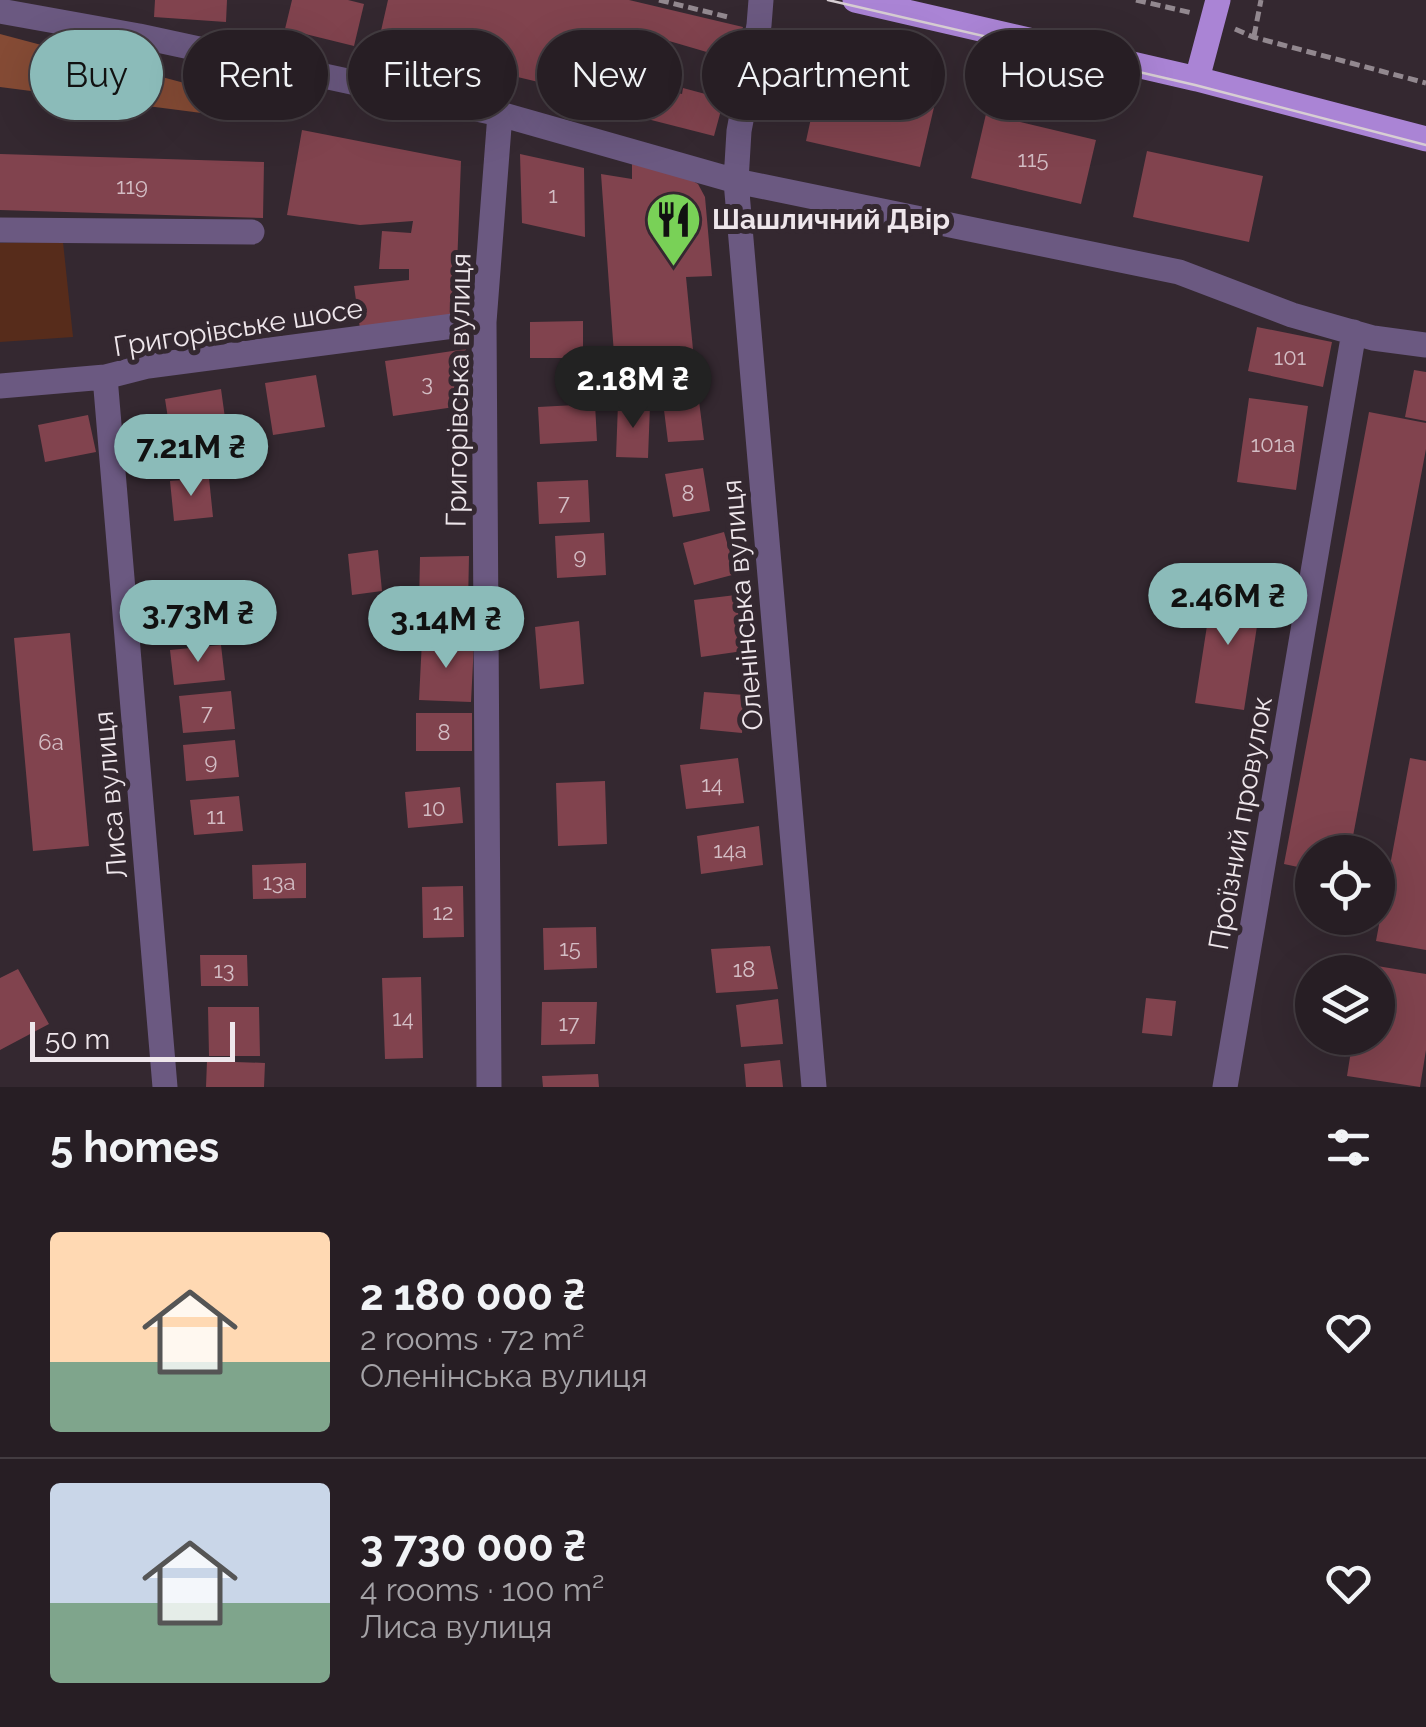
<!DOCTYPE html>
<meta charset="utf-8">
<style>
body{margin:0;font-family:Raleway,sans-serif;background:#2f272c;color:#f1f3f6;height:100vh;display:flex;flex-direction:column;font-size:38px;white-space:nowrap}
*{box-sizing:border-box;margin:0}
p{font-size:32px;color:#a4a2a6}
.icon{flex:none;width:55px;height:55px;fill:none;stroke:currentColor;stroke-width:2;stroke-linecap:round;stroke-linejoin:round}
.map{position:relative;height:1087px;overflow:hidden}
.sheet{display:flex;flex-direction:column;background:#271e24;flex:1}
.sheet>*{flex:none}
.banner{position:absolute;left:30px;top:30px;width:1368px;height:90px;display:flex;gap:20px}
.buttons{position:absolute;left:1295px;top:835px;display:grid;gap:20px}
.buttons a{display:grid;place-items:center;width:100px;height:100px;border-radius:50%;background:#271e24;box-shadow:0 10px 40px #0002,0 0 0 2px #433c41;font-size:50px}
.scale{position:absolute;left:30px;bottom:25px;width:205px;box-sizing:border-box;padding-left:10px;border:5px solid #eee6eb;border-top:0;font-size:28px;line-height:35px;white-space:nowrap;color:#eee6eb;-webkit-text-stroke:8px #342830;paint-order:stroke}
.price{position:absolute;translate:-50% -85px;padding:0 22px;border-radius:35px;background:#8bbbb9;color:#111;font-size:32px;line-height:65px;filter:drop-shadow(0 2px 5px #0008)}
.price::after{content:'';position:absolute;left:50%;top:60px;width:30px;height:22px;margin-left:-15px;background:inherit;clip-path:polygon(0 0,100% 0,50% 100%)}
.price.on{background:#222;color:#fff}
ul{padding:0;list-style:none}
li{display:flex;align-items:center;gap:30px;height:250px;padding:0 50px}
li+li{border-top:2px solid #433c41}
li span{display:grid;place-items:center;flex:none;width:280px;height:200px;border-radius:10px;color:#555}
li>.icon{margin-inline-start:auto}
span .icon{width:120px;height:120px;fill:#fffc;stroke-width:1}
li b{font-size:42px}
h2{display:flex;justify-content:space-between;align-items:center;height:120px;padding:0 50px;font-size:42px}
.pill{padding:0 35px;border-radius:45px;background:#271e24;box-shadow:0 10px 40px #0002,0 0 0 2px #433c41;font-size:35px;line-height:90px}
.pill.on{background:#8bbbb9;color:#111}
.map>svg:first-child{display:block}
</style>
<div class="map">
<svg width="1426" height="1087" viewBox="0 0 1426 1087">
<rect width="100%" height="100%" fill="#342830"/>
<path fill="#572c1b" d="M63,242l10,95 -73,5v-99z"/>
<path fill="#854b35" d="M0,34l256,68 -8,17 -248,-32z"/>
<path fill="#81434e" d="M155,0h72l-1,22 -72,-5z
M292,0h56l16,4 -10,42 -69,-17z
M388,0h241l114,27 -9,33 -99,-29 -10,47 57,16 1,-6 41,11 -10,37 -106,-27 2,-10 -232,-55z
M820,77l115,26 -15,64 -114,-26z
M986,114l110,26 -15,64 -110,-26z
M302,130l159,31 -6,159 -94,16 -7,-50 55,-6v-11h-30l3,-38 29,2 2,-12 -53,4 -73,-10z
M1147,151l116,25 -14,66 -116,-25z
M0,154l264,8 -1,56 -263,-8z
M520,154l64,14 1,69 -63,-14z
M632,164l52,12 14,8 7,13 7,79 -26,1 11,114 -80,5 -16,-222 31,5z
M583,321v37h-53v-36z
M1257,327l75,15 -9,45 -75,-16z
M466,349l2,56 -75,11 -8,-55z
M1414,370l12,2v49l-21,-4z
M316,375l9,52 -52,8 -8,-52z
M221,389l8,58 -55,10 -9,-58z
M1249,398l59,8 -12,84 -59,-8z
M699,401l5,39 -36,2 -5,-40z
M595,404l2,37 -57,3 -2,-37z
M618,404l32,1 -2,53 -32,-1z
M1369,412l57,11v26l-76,403h-38v18l-28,-6z
M88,415l8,37 -51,10 -7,-37z
M703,468l7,43 -37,6 -8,-43z
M209,478l4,39 -39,4 -4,-40z
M588,480l2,42 -51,2 -2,-42z
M724,532l12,42 -42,11 -11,-42z
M604,533l2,42 -49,3 -2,-42z
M378,550l4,41 -30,4 -4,-41z
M469,556l-1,49 -49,1 1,-49z
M1213,587l49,7 -18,116 -49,-7z
M217,591l4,43 -48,5 -4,-43z
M736,595l7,56 -42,6 -7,-57z
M579,621l5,63 -44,5 -5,-62z
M70,633l19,213 -56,5 -19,-213z
M422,640l52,3 -3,59 -52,-2z
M221,645l4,35 -51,5 -4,-35z
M231,691l4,38 -52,4 -4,-37z
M704,692l41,3 -3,38 -42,-4z
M416,713h56v38h-56z
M235,740l4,37 -53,4 -3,-36z
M738,758l6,45 -58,6 -6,-44z
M1410,758l16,3v189l-50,-9z
M605,781l2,63 -49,2 -2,-63z
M460,787l3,36 -55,5 -3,-36z
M239,796l4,35 -49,4 -4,-35z
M759,826l4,39 -62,9 -4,-38z
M306,863v35l-53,1 -1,-34z
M463,886l1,51 -41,1 -1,-51z
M596,927l1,41 -53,2 -1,-42z
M770,946l8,43 -62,4 -5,-44z
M200,955h47l1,31h-47z
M1365,964l61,10v76l-6,37 -73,-11 6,-38h25v-66h-14z
M18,969l31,55 -49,26v-72z
M421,977l2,81 -38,1 -3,-81z
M1146,998l30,3 -4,35 -30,-3z
M778,999l5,45 -42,3 -5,-42z
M542,1002h55l-2,42 -54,1z
M208,1007h51l1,49h-51z
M780,1060l3,27h-37l-2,-23z
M207,1061l58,2 -1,24h-58z
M598,1074l1,13h-56l-1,-11z"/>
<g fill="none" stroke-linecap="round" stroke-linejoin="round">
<path stroke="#92888f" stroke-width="5" stroke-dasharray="10 5" stroke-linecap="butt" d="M659,0l69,17
M1136,0l56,13
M1235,29l18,8 173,46
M1254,36l7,-36"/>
<path stroke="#6b5981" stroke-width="25" d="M761,0l-2,25 -20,106 -3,50 78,906
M0,11l139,25 361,78 236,67 443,91 113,43 81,23 53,7
M0,230l252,2
M105,377l60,710
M0,386l105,-9 43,-11 336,-44
M489,1087l-5,-765 16,-208
M1225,1087l129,-755"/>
<path stroke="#aa84d5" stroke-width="25" d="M855,0l342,79 229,60
M1197,79l21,-79"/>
<path stroke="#d7ced3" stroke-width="2.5" d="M828,0l367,85 231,60"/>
</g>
<defs>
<symbol id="restaurant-pin" viewBox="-11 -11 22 30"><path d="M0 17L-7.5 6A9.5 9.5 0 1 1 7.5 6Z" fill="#79d157" stroke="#342830"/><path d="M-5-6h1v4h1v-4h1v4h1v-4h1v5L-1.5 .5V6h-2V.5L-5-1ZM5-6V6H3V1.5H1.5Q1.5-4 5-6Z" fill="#111"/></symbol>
</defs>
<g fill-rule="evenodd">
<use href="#restaurant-pin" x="642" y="188" width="63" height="86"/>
</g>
<g text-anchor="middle" stroke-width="10" stroke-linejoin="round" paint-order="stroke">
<g font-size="22" fill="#d3bdc4">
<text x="1033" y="167">115</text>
<text x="132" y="194">119</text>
<text x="553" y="203">1</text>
<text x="1290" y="365">101</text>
<text x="427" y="391">3</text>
<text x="1273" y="452">101а</text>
<text x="688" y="501">8</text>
<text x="564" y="510">7</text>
<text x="580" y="564">9</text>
<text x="207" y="720">7</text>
<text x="444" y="740">8</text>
<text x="51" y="750">6а</text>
<text x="211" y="769">9</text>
<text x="712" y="792">14</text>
<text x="434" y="816">10</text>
<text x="216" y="824">11</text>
<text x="730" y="858">14а</text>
<text x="279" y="890">13а</text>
<text x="443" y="920">12</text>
<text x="570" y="956">15</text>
<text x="744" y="977">18</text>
<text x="224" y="978">13</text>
<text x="403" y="1026">14</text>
<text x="569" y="1031">17</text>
</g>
<g font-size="28" font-weight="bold" fill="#eee6eb" stroke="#342830" text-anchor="start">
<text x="712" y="229">Шашличний Двір</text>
</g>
<g font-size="28" fill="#eee6eb" stroke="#342830">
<text transform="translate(238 327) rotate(-9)" y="10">Григорівське шосе</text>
<text transform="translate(458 390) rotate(-89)" y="10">Григорівська вулиця</text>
<text transform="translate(742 605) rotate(-95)" y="10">Оленінська вулиця</text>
<text transform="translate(110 795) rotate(-95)" y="10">Лиса вулиця</text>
<text transform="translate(1240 823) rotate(-80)" y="10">Проїзний провулок</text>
</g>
</g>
</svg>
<div class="buttons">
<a><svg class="icon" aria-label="locate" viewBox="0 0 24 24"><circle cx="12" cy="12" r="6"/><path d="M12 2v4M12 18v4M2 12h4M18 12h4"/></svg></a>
<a><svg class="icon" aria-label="layers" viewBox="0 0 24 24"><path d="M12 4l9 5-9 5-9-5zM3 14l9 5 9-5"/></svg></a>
</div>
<div class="scale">50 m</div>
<b class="price on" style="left:633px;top:431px">2.18M ₴</b>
<b class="price" style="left:191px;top:499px">7.21M ₴</b>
<b class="price" style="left:1228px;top:648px">2.46M ₴</b>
<b class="price" style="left:198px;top:665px">3.73M ₴</b>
<b class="price" style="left:446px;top:671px">3.14M ₴</b>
<div class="banner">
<a class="pill on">Buy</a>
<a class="pill">Rent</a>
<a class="pill">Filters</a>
<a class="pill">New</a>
<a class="pill">Apartment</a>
<a class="pill">House</a>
</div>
</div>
<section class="sheet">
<h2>5 homes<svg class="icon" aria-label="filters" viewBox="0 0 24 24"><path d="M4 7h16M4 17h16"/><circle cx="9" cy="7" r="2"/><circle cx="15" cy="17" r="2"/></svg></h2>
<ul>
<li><span style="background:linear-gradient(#ffd9b3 65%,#7fa58c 0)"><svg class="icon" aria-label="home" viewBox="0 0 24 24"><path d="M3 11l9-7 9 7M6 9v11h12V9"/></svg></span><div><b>2 180 000 ₴</b><p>2 rooms · 72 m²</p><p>Оленінська вулиця</p></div><svg class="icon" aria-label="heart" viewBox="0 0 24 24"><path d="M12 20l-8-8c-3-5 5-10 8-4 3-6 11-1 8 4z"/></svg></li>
<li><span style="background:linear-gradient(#c9d6e8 60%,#7fa58c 0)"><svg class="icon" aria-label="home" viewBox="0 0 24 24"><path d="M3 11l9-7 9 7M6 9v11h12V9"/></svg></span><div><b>3 730 000 ₴</b><p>4 rooms · 100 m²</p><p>Лиса вулиця</p></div><svg class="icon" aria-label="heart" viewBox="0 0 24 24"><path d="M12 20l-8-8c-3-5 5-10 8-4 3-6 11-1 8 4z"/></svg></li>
</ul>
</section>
